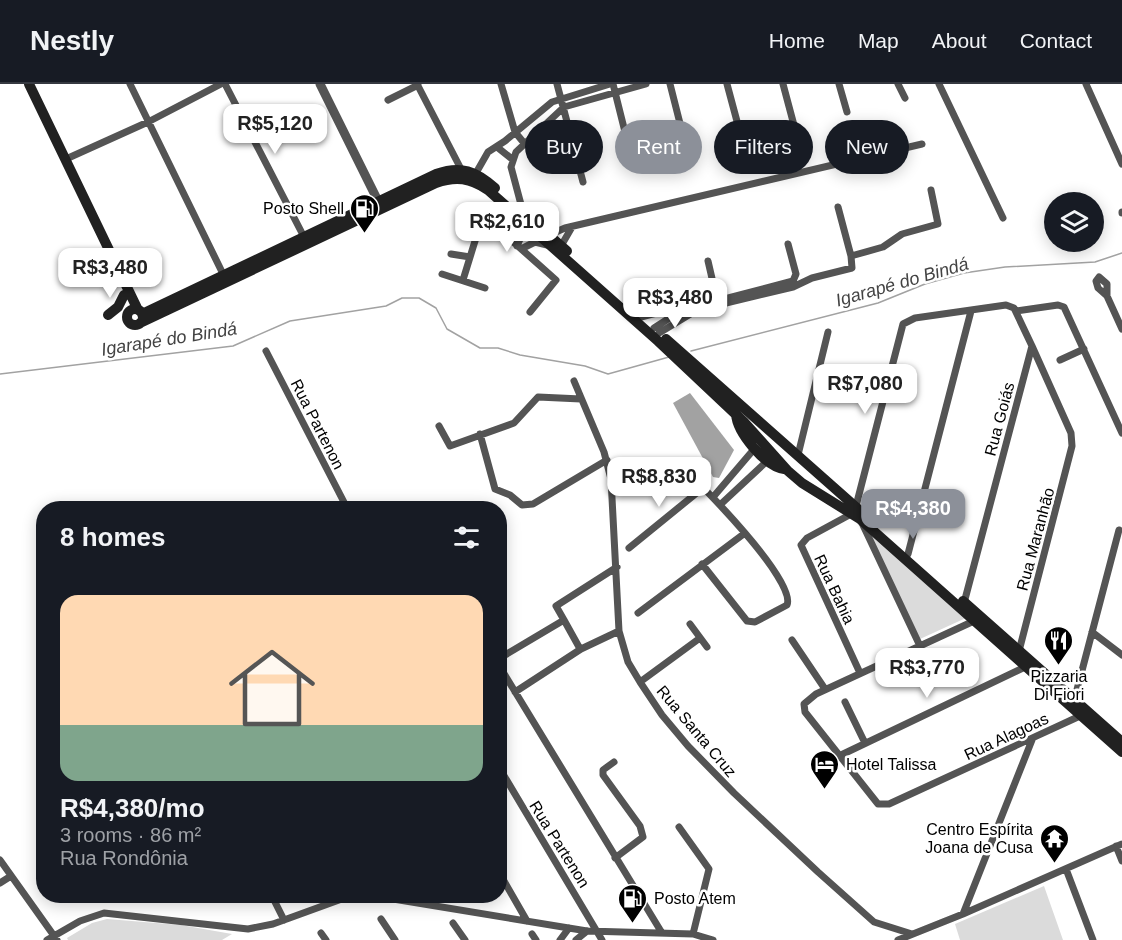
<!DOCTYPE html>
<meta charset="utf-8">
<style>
body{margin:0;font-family:Arial,sans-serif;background:#242831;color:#f1f3f6;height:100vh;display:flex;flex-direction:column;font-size:22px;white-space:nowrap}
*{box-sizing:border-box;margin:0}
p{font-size:20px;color:#9ea1a6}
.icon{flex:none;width:33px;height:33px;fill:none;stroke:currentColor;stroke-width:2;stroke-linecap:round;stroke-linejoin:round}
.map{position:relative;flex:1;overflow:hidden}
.side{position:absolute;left:36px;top:417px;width:471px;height:402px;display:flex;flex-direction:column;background:#171b24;border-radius:24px;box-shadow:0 3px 15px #0003}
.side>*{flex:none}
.banner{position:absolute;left:525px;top:36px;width:507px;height:54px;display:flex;gap:12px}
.fabs{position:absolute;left:1044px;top:108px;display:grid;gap:12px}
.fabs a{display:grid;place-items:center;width:60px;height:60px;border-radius:50%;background:#171b24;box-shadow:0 3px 15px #0003;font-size:30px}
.price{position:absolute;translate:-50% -51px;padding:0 14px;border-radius:12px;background:#fff;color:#222;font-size:20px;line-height:39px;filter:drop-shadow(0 2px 3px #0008)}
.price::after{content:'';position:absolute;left:50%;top:36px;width:18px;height:14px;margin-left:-9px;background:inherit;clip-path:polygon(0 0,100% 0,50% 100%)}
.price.selected{background:#8c9099;color:#fff}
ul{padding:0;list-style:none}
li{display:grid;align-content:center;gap:12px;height:318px;padding:0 24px}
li+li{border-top:2px solid #363941}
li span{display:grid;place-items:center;height:186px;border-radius:18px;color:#555}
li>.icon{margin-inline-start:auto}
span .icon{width:108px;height:108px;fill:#fffc;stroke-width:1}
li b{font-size:26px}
h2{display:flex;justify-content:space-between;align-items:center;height:72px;padding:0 24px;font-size:26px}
.tag{padding:0 21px;border-radius:27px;background:#171b24;box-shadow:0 3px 15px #0003;font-size:21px;line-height:54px}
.tag.selected{background:#8c9099;color:#fff}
header{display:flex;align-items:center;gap:36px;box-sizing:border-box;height:84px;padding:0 30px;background:#171b24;border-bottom:2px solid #363941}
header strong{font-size:28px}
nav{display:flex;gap:33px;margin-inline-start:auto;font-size:21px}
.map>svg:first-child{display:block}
</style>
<header>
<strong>Nestly</strong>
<nav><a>Home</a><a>Map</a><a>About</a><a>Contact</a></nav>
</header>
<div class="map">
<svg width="1122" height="856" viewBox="0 0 1122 856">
<rect width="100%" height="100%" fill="#fff"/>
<path fill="#dbdbdb" d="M862,438l106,95 -48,22z
M1044,802l19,54h-103l-5,-16z
M107,835l74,6 51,9 -10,6h-154l-1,-2 25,-15z"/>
<path fill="#a2a2a2" d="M690,309l44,57 -15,28 -6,-1 -40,-74z"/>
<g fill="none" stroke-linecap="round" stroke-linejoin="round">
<path stroke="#a2a2a2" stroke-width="1.5" d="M691,267l187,-48 47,-19 39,-11 41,-6 90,-5 27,-9
M0,290l233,-28 57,-25 96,-15 16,-8h17l17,10 11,21 33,19h18l22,7 65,11 23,8 61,-17"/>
<path stroke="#545454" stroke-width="7" d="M130,0l94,192
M225,0l79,153
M417,0l44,85
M501,0l14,48 9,11
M557,0l26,98
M613,0l21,84
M670,0l18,71
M727,0l15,56
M783,0l12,45
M839,0l8,28
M898,0l7,14
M939,0l64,134
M1086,0l36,80
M388,16l30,-15
M497,63l15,12
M66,75l82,-37 73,-38
M476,89l12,-21 17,-11 47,-39 58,-18
M838,123l13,49
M523,128l-12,-45 5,-15 48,-45 82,-23
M1122,129v-1
M549,151l16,-7 357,-84
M517,162l6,-14 -3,-13
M561,162l11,-19
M521,165l14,-7 12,3
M451,170l19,3
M708,177l9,39
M442,190l43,14
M463,196l20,-65 73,65 -26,32
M1107,212v-12l-8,-7 -3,4 2,7 9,8 15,33
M1016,227l42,-6 6,2 58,126
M641,233l27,-7h14
M654,244l28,-18 111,-29 3,-7 -8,-30
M659,249l38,-23 96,-23 19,-9 40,-10 -1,-12 32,-9 19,-13 36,-10 -7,-34
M266,267l81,157
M1060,276l24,-11
M574,297l30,71 7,27 8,152 9,31 12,20 22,33 26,31 46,47 84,79 56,50 38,12
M439,342l11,20 64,-23 24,-26 43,2
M480,350l15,55 15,6 12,10 11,-1 74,-44
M798,371l30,-123
M680,381c20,18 117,116 107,140l-32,17 -8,-1 -45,-57
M714,412l41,-48
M721,420l45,-42
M856,422l47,-182 12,-6 91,-13 8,3 18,38 -68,257
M853,429l-46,25 -6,7 59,128
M862,439l58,123
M629,464l75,-61
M908,470l63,-243
M638,529l107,-80
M564,536l15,27
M974,537l-158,73 -12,10 1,8 73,92h11l191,-88
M690,540l17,23
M1092,548l30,23
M792,556l33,49
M1019,567l53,-205 -1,-13 -39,-87
M500,574l64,-38 -8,-14 61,-39
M500,583l162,266
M640,598l60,-44
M515,608l66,-43 38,-18
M1074,617l45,-171
M845,618l20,41
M841,671l184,-88
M614,678l-11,8v5l37,51 3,11 -28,21
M500,685l102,171
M679,743l30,42 -16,65
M1116,762l6,15
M0,776l57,80
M1066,785l27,71
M500,790l27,47
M0,799l11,-7
M272,812l12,24
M375,812l212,35 106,3 20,6
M963,830l69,-174
M381,835l14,21
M453,839l12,17
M321,849l5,7
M532,850l4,6
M47,856l33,-19 24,-8 144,16 25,-5 77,-28
M560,856l9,-12
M576,856l11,-9
M898,856l65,-26 159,-70"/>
<path stroke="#545454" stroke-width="9" d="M320,0l58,117"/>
<path stroke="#212121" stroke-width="10" d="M29,0l109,226
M536,140l31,27
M127 233a8 8 0 1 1 16 0a8 8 0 1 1-16 0Z
M142,230l294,-140c25,-9 40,-3 59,14
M108,231l10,-8 6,-12
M140,239l296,-140c20,-7 34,-5 52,7l170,151 87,82 43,48 14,12 58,36 262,233
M666,255l200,177
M736,330c1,19 30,53 48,55
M963,517l159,141"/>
</g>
<defs>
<symbol id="fuel-pin" viewBox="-11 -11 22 30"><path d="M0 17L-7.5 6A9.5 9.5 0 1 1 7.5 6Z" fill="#000" stroke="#fff"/><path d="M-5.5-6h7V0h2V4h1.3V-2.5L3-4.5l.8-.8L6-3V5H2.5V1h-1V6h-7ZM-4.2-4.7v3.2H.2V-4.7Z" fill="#fff"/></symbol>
<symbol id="restaurant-pin" viewBox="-11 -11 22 30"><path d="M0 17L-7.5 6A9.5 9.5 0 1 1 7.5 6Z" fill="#000" stroke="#fff"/><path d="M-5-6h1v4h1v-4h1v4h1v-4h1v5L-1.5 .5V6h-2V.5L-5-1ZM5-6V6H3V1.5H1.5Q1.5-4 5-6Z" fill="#fff"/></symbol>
<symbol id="hotel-pin" viewBox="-11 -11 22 30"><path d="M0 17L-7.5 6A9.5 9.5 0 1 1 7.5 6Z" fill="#000" stroke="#fff"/><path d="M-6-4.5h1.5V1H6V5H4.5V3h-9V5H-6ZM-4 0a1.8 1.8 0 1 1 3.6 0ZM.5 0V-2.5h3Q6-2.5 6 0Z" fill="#fff"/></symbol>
<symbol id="temple-pin" viewBox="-11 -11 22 30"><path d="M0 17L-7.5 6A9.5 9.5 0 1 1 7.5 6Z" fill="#000" stroke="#fff"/><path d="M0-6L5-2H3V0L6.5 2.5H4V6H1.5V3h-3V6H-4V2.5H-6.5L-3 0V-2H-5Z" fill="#fff"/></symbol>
</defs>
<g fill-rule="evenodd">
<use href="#fuel-pin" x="348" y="108" width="33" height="45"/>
<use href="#restaurant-pin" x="1042" y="540" width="33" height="45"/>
<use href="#hotel-pin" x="808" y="664" width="33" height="45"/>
<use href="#temple-pin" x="1038" y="738" width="33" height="45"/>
<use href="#fuel-pin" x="616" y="798" width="33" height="45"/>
</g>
<g text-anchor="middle" stroke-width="5" stroke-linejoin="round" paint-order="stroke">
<g font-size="16" fill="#000" stroke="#fff" text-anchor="end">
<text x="344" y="130">Posto Shell</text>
<text x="1059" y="598" text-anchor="middle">Pizzaria<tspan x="1059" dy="18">Di Fiori</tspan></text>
<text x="846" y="686" text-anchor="start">Hotel Talissa</text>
<text x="1033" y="751">Centro Espírita<tspan x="1033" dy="18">Joana de Cusa</tspan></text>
<text x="654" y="820" text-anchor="start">Posto Atem</text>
</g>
<g font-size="16" fill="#000" stroke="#fff">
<text transform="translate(999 335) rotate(-75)" y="6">Rua Goiás</text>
<text transform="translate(318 340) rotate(63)" y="6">Rua Partenon</text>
<text transform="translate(1035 455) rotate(-75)" y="6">Rua Maranhão</text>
<text transform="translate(835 505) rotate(65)" y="6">Rua Bahia</text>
<text transform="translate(697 647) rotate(50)" y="6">Rua Santa Cruz</text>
<text transform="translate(1006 652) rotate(-25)" y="6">Rua Alagoas</text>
<text transform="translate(560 760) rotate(58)" y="6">Rua Partenon</text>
</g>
<g font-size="18" font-style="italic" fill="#434343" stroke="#fff">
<text transform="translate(902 198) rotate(-16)" y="6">Igarapé do Bindá</text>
<text transform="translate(169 255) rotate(-9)" y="6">Igarapé do Bindá</text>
</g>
</g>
</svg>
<div class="fabs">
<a><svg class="icon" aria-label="layers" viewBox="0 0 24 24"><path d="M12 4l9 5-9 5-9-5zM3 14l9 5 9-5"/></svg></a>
</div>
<b class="price" style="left:275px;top:71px">R$5,120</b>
<b class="price" style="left:507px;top:169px">R$2,610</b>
<b class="price" style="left:110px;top:215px">R$3,480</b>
<b class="price" style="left:675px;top:245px">R$3,480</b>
<b class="price" style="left:865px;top:331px">R$7,080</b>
<b class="price" style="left:659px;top:424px">R$8,830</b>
<b class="price selected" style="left:913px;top:456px">R$4,380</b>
<b class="price" style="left:927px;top:615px">R$3,770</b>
<div class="banner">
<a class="tag">Buy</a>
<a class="tag selected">Rent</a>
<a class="tag">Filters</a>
<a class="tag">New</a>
</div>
<section class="side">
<h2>8 homes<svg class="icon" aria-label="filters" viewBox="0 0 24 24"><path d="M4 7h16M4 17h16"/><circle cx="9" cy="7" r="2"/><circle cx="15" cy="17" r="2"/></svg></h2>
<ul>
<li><span style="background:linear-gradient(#ffd9b3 70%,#7fa58c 0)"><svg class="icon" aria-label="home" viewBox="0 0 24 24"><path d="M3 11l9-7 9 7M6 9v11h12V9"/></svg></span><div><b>R$4,380/mo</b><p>3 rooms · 86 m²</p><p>Rua Rondônia</p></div></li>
</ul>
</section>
</div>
